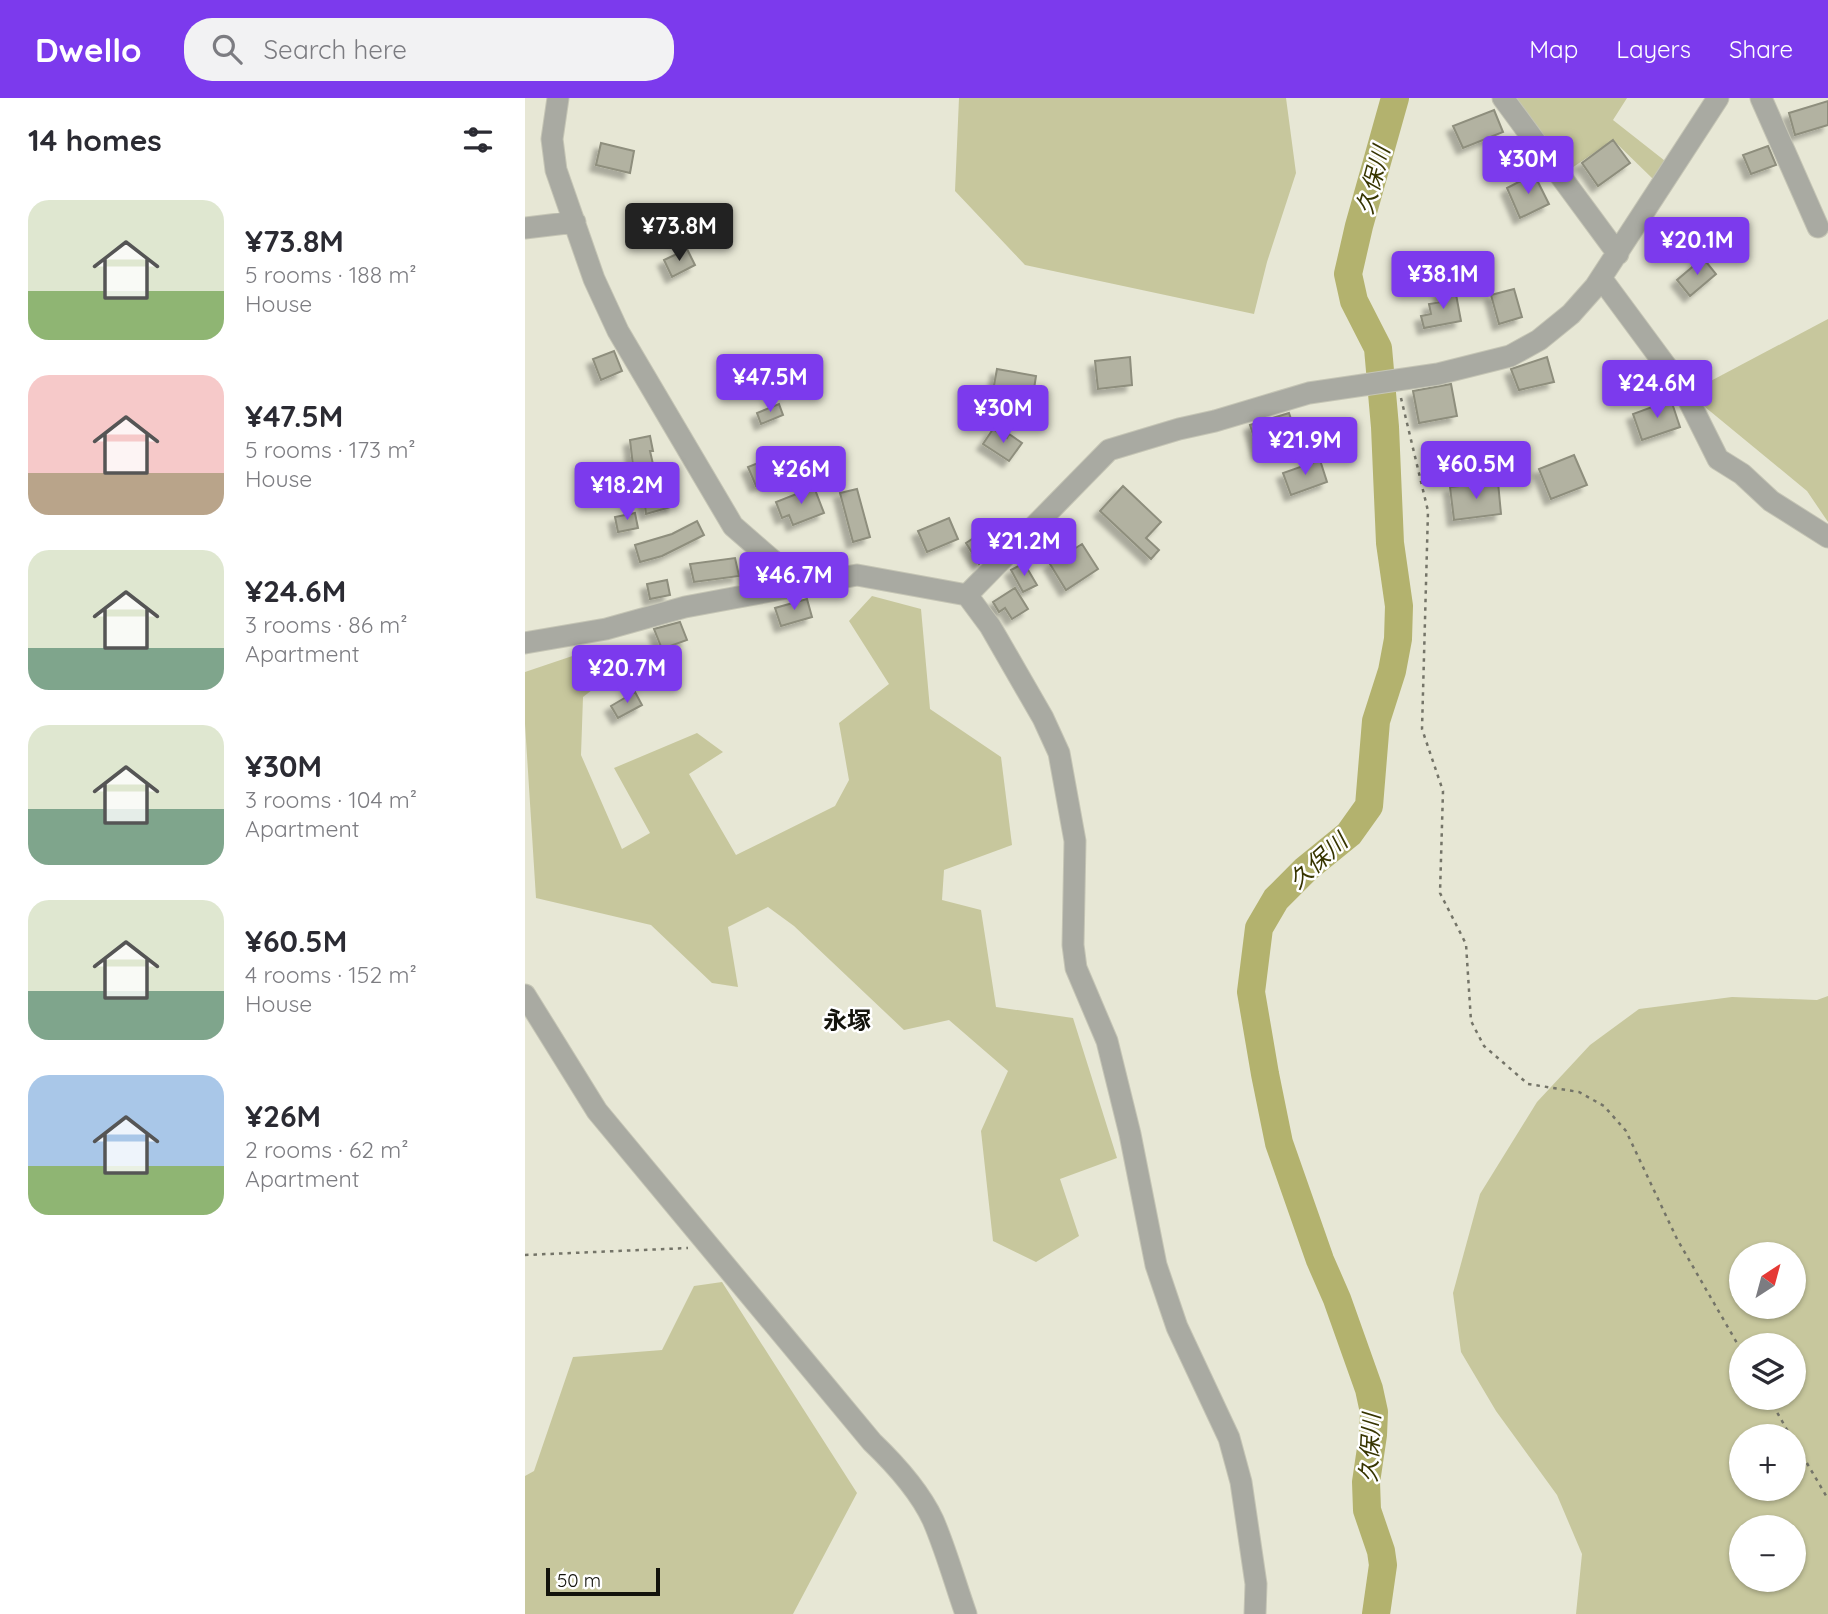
<!DOCTYPE html>
<meta charset="utf-8">
<style>
body{margin:0;font-family:Quicksand,"Noto Sans JP",sans-serif;background:#f2f2f3;color:#2b2b33;height:100vh;display:flex;flex-direction:column;font-size:26px;white-space:nowrap}
*{box-sizing:border-box;margin:0}
p{font-size:23px;color:#7c7c81}
.icon{flex:none;width:38px;height:38px;fill:none;stroke:currentColor;stroke-width:2;stroke-linecap:round;stroke-linejoin:round}
.map{position:relative;flex:1;overflow:hidden}
.side{display:flex;flex-direction:column;background:#fff;width:525px}
.side>*{flex:none}
.needle{width:46px;rotate:36deg}
.fabs{position:absolute;left:1204px;top:1144px;display:grid;gap:14px}
.fabs a{display:grid;place-items:center;width:77px;height:77px;border-radius:50%;background:#fff;box-shadow:0 2px 5px #0004;font-size:35px}
.scale{position:absolute;left:21px;bottom:18px;width:114px;box-sizing:border-box;padding-left:7px;border:4px solid #13130c;border-top:0;font-size:19px;line-height:24px;white-space:nowrap;color:#13130c;-webkit-text-stroke:5px #fff;paint-order:stroke}
.price{position:absolute;translate:-50% -60px;padding:0 16px;border-radius:7px;background:#7c3aed;color:#fff;font-size:23px;line-height:46px;filter:drop-shadow(0 2px 4px #0008)}
.price::after{content:'';position:absolute;left:50%;top:42px;width:21px;height:16px;margin-left:-10px;background:inherit;clip-path:polygon(0 0,100% 0,50% 100%)}
.price.selected{background:#222;color:#fff}
ul{padding:0;list-style:none}
li{display:flex;align-items:center;gap:21px;height:175px;padding:0 28px}
li span{display:grid;place-items:center;flex:none;width:196px;height:140px;border-radius:21px;color:#555}
li>.icon{margin-inline-start:auto}
span .icon{width:84px;height:84px;fill:#fffc;stroke-width:1}
li b{font-size:30px}
h2{display:flex;justify-content:space-between;align-items:center;height:84px;padding:0 28px;font-size:30px}
header{display:flex;align-items:center;gap:42px;box-sizing:border-box;height:98px;padding:0 35px;background:#7c3aed;color:#fff}
header strong{font-size:33px}
nav{display:flex;gap:38px;margin-inline-start:auto;font-size:24px}
.search{width:490px;height:63px;background:#f2f2f3;display:flex;align-items:center;gap:18px;box-sizing:border-box;padding:0 24px;border-radius:28px;color:#7c7c81;font-size:26px}
main{display:flex;flex:1;min-height:0}
.map>svg:first-child{display:block}
</style>
<header>
<strong>Dwello</strong>
<div class="search"><svg class="icon" aria-label="search" viewBox="0 0 24 24"><circle cx="10" cy="10" r="6"/><path d="M15 15l6 6"/></svg>Search here</div>
<nav><a>Map</a><a>Layers</a><a>Share</a></nav>
</header>
<main>
<section class="side">
<h2>14 homes<svg class="icon" aria-label="filters" viewBox="0 0 24 24"><path d="M4 7h16M4 17h16"/><circle cx="9" cy="7" r="2"/><circle cx="15" cy="17" r="2"/></svg></h2>
<ul>
<li><span style="background:linear-gradient(#dfe7d0 65%,#8fb573 0)"><svg class="icon" aria-label="home" viewBox="0 0 24 24"><path d="M3 11l9-7 9 7M6 9v11h12V9"/></svg></span><div><b>¥73.8M</b><p>5 rooms · 188 m²</p><p>House</p></div></li>
<li><span style="background:linear-gradient(#f6c9c9 70%,#b9a48a 0)"><svg class="icon" aria-label="home" viewBox="0 0 24 24"><path d="M3 11l9-7 9 7M6 9v11h12V9"/></svg></span><div><b>¥47.5M</b><p>5 rooms · 173 m²</p><p>House</p></div></li>
<li><span style="background:linear-gradient(#dfe7d0 70%,#7fa58c 0)"><svg class="icon" aria-label="home" viewBox="0 0 24 24"><path d="M3 11l9-7 9 7M6 9v11h12V9"/></svg></span><div><b>¥24.6M</b><p>3 rooms · 86 m²</p><p>Apartment</p></div></li>
<li><span style="background:linear-gradient(#dfe7d0 60%,#7fa58c 0)"><svg class="icon" aria-label="home" viewBox="0 0 24 24"><path d="M3 11l9-7 9 7M6 9v11h12V9"/></svg></span><div><b>¥30M</b><p>3 rooms · 104 m²</p><p>Apartment</p></div></li>
<li><span style="background:linear-gradient(#dfe7d0 65%,#7fa58c 0)"><svg class="icon" aria-label="home" viewBox="0 0 24 24"><path d="M3 11l9-7 9 7M6 9v11h12V9"/></svg></span><div><b>¥60.5M</b><p>4 rooms · 152 m²</p><p>House</p></div></li>
<li><span style="background:linear-gradient(#a9c7e8 65%,#8fb573 0)"><svg class="icon" aria-label="home" viewBox="0 0 24 24"><path d="M3 11l9-7 9 7M6 9v11h12V9"/></svg></span><div><b>¥26M</b><p>2 rooms · 62 m²</p><p>Apartment</p></div></li>
</ul>
</section>
<div class="map">
<svg width="1303" height="1516" viewBox="0 0 1303 1516">
<defs>
<filter id="shadow"><feDropShadow dx="-6" dy="6" stdDeviation="2" flood-color="#0004"/></filter>
</defs>
<rect width="100%" height="100%" fill="#e7e7d5"/>
<path fill="#c7c79d" fill-rule="evenodd" d="M434,0h327l10,75 -29,89 -13,52 -229,-49 -70,-74z
M980,0h122l-14,22 61,48 -21,11 -40,-39 -53,36z
M1303,221v203l-21,-31 -119,-98z
M347,498l49,13 9,100 71,48 11,88 -68,25 -2,30 39,10 15,97 77,11 44,140 -57,21 19,57 -43,26 -43,-21 -12,-110 27,-60 -59,-51 -45,10 -110,-104 -26,-19 -40,20 10,60 -26,-4 -61,-58 -115,-27 -11,-174v-52l77,-26 21,20 -40,31 -2,58 41,94 28,-16 -36,-65 83,-35 26,19 -34,22 47,81 99,-49 14,-26 -10,-57 50,-39 -40,-63z
M1303,898v618h-252l6,-60 -25,-59 -61,-84 -35,-59 -8,-59 27,-99 57,-92 53,-57 49,-36 93,-12 85,3zM1216,1157h53v52h-53zM1216,1248h53v52h-53zM1216,1339h53v52h-53zM1216,1430h53v52h-53z
M197,1184l135,211 -64,121h-268v-138l9,-5 39,-114 89,-7 32,-64z"/>
<g fill="none" stroke-linecap="round" stroke-linejoin="round">
<path stroke="#b3b26e" stroke-width="28" d="M851,1516l7,-49 -2,-14 -14,-41 -1,-28 7,-47 1,-23 -5,-23 -32,-90 -17,-39 -41,-117 -14,-69 -14,-82 8,-64 17,-29 30,-30 43,-35 20,-28 7,-85 16,-50 6,-32 1,-33 -9,-63 -5,-116 -7,-79 -24,-47 -6,-27 11,-48 36,-128"/>
</g>
<path fill="#b2b2a1" stroke="#8e8e7d" stroke-width="2" filter="url(#shadow)" d="M1303,3v24l-33,10 -6,-22z
M969,12l9,22 -40,16 -10,-22z
M1088,42l17,23 -32,23 -16,-23z
M76,45l33,8 -4,22 -34,-8z
M1243,48l8,19 -25,9 -8,-19z
M1009,76l15,30 -29,14 -13,-30z
M162,151l8,16 -23,12 -8,-17z
M1178,160l13,16 -26,22 -13,-16z
M930,191l6,32 -37,7 -3,-12 10,-2 -2,-10 13,-2 -2,-10z
M989,191l8,28 -23,7 -8,-29z
M89,253l8,20 -21,9 -8,-21z
M605,259l2,28 -34,4 -3,-28z
M1022,259l7,25 -35,8 -8,-21z
M472,271l39,7 -4,26 -40,-6z
M926,286l6,32 -38,7 -6,-32z
M1146,302l9,27 -38,13 -9,-26z
M254,306l4,11 -22,9 -4,-11z
M764,315l9,27 -39,13 -9,-28z
M468,331l14,9 2,-4 13,9 -13,18 -26,-17z
M125,338l3,15h-3l5,22h3l3,23 10,-3 3,13 -28,8 -5,-42 -7,2 -4,-34z
M1049,357l13,30 -36,14 -12,-30z
M243,361l8,19 -20,8 -8,-19z
M795,362l7,22 -36,13 -8,-22z
M973,384l3,32 -47,6 -4,-33z
M598,388l38,36 -15,16 13,12 -8,9 -51,-48z
M289,389l10,26 -31,12 -4,-10 -7,3 -6,-16z
M332,391l13,48 -17,5 -13,-49z
M110,415l3,15 -20,4 -3,-15z
M424,420l9,21 -31,13 -9,-21z
M172,423l7,14 -42,21 -22,6 -5,-17 37,-11z
M458,434l10,17 -14,15 -13,-21z
M557,446l16,25 -32,21 -16,-26z
M210,460l4,18 -45,6 -4,-18z
M231,465l4,4 2,11 -16,3 -3,-15z
M499,465l13,22 -14,7 -12,-22z
M142,482l3,15 -20,4 -3,-15z
M490,490l13,21 -16,10 -7,-11 -6,4 -6,-10z
M282,501l5,18 -31,9 -6,-18z
M155,524l7,18 -25,9 -8,-20z
M110,594l7,13 -24,13 -7,-12z"/>
<g fill="none" stroke-linecap="round" stroke-linejoin="round">
<defs>
<path id="minor" d="M33,0l-6,41 4,31 38,109 24,52 115,195 69,60
M978,0l115,156
M1236,0l57,129
M0,130l50,-6
M1076,180l82,111 35,70 24,15 29,27 57,36
M442,497l142,-145 70,-21 36,-8 94,-28 129,-19 72,-18 29,-16 32,-26 24,-27 123,-189
M0,545l81,-14 79,-22 172,-32 110,20 23,31 53,92 16,35 16,88 -2,104 3,23 31,73 23,93 26,131 21,62 52,111 12,44 15,102 -1,30
M0,897l72,116 275,331c23,22 47,48 61,78 13,30 22,63 33,94"/>
</defs>
<use href="#minor" stroke="#c5c5b5" stroke-width="23"/>
<path stroke="#747468" stroke-width="2.5" stroke-dasharray="3.5 5" stroke-linecap="butt" d="M876,300l27,113 -6,218 21,62 -3,102 26,51 5,77 13,25 44,38 51,8 25,14 22,25 51,108 64,111
M0,1157l163,-7
M1244,1300l22,39
M1269,1343l34,58"/>
<use href="#minor" stroke="#a9aaa2" stroke-width="21"/>
</g>
<g text-anchor="middle" stroke-width="5" stroke-linejoin="round" paint-order="stroke">
<g font-size="23" font-style="italic" fill="#373500" stroke="#fff">
<text transform="translate(848 82) rotate(-75)" y="8">久保川</text>
<text transform="translate(793 763) rotate(-42)" y="8">久保川</text>
<text transform="translate(845 1350) rotate(-87)" y="8">久保川</text>
</g>
<g font-size="24" font-weight="bold" fill="#13130c" stroke="#fff">
<text x="322" y="931">永塚</text>
</g>
</g>
</svg>
<div class="fabs">
<a><svg class="needle" viewBox="-14 -14 28 28"><path d="M0-13l5 13h-10z" fill="#e53935"/><path d="M0 13l5-13h-10z" fill="#7c7c81"/></svg></a>
<a><svg class="icon" aria-label="layers" viewBox="0 0 24 24"><path d="M12 4l9 5-9 5-9-5zM3 14l9 5 9-5"/></svg></a>
<a>+</a>
<a>−</a>
</div>
<div class="scale">50 m</div>
<b class="price" style="left:1003px;top:98px">¥30M</b>
<b class="price selected" style="left:154px;top:165px">¥73.8M</b>
<b class="price" style="left:1172px;top:179px">¥20.1M</b>
<b class="price" style="left:918px;top:213px">¥38.1M</b>
<b class="price" style="left:245px;top:316px">¥47.5M</b>
<b class="price" style="left:1132px;top:322px">¥24.6M</b>
<b class="price" style="left:478px;top:347px">¥30M</b>
<b class="price" style="left:780px;top:379px">¥21.9M</b>
<b class="price" style="left:951px;top:403px">¥60.5M</b>
<b class="price" style="left:276px;top:408px">¥26M</b>
<b class="price" style="left:102px;top:424px">¥18.2M</b>
<b class="price" style="left:499px;top:480px">¥21.2M</b>
<b class="price" style="left:269px;top:514px">¥46.7M</b>
<b class="price" style="left:102px;top:607px">¥20.7M</b>
</div>
</main>
